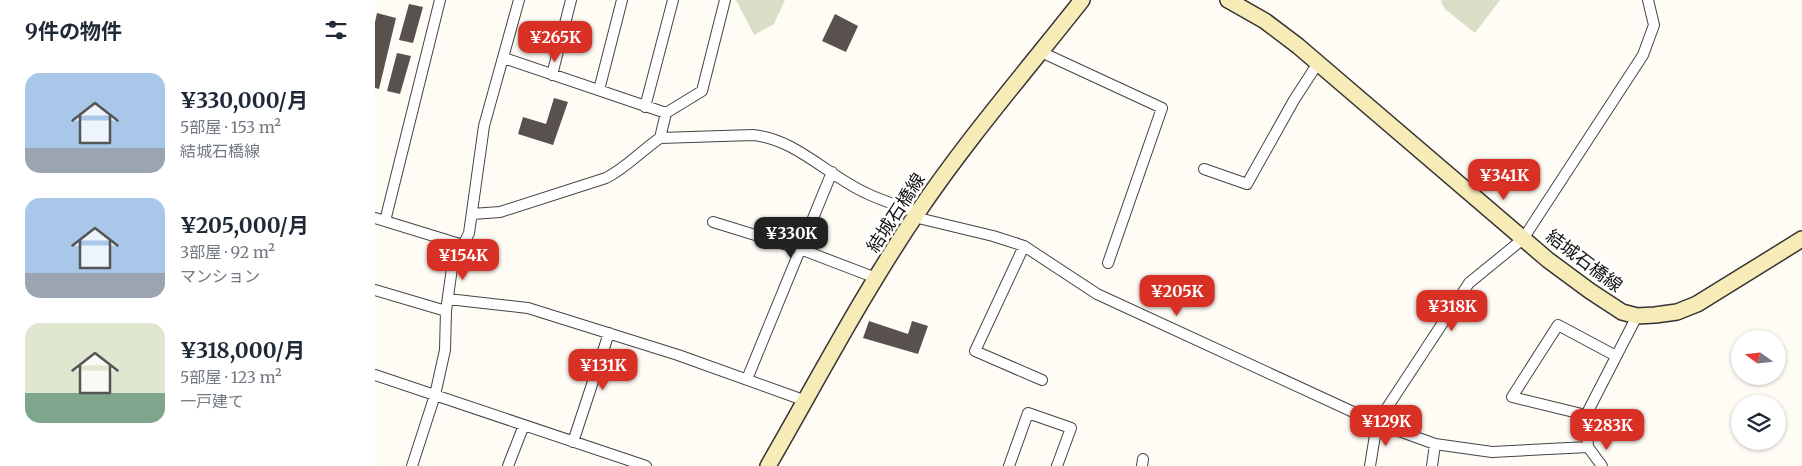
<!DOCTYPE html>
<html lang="ja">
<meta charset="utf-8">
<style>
body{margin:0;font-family:Merriweather,"Noto Sans JP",serif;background:#f6f6f7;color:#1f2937;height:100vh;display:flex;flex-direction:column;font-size:19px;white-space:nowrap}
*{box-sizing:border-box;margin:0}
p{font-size:16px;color:#747a83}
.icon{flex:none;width:28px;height:28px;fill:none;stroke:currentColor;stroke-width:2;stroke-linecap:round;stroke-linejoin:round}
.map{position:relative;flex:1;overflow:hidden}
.side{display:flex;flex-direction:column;background:#fff;width:375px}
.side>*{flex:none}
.needle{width:32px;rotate:285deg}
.tools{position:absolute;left:1356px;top:330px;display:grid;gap:10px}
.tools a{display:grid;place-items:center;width:55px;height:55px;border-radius:50%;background:#fff;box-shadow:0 1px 4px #0004;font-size:25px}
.price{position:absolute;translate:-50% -42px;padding:0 11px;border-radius:10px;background:#d93025;color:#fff;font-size:16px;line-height:32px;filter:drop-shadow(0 1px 2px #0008)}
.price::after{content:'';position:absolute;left:50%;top:30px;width:15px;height:11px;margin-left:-8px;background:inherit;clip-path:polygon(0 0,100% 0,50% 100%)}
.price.selected{background:#222;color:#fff}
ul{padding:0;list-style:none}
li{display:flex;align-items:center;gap:15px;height:125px;padding:0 25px}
li span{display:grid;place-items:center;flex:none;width:140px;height:100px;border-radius:15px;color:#555}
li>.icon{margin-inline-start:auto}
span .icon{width:60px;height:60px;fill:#fffc;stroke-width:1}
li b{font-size:21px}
h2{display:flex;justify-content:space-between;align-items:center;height:60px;padding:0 25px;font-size:21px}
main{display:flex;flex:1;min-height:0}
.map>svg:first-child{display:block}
</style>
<main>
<section class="side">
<h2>9件の物件<svg class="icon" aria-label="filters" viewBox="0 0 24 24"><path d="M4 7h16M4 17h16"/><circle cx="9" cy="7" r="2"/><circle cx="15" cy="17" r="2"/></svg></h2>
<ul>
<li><span style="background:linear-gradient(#a9c7e8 75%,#9aa5b1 0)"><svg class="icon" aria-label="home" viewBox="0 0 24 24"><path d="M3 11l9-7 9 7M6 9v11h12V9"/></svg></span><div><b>¥330,000/月</b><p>5部屋 · 153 m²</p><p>結城石橋線</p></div></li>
<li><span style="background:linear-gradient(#a9c7e8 75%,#9aa5b1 0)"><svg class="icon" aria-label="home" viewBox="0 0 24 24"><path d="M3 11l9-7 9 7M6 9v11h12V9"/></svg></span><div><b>¥205,000/月</b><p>3部屋 · 92 m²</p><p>マンション</p></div></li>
<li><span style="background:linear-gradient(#dfe7d0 70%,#7fa58c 0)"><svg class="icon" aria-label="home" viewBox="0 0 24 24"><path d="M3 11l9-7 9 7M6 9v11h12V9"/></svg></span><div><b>¥318,000/月</b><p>5部屋 · 123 m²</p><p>一戸建て</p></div></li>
</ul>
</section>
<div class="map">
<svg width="1427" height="466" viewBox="0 0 1427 466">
<rect width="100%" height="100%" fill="#fefcf5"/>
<path fill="#d9dfc7" d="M361,0h49l-11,24 -20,11z
M1067,0h58l-25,33 -30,-24 -4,-7z"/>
<path fill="#58514e" d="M34,4l14,3 -10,36 -14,-3z
M2,13l19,5 -17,71 -4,-1v-66z
M460,14l23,12 -12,26 -24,-11z
M22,53l14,3 -11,38 -13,-3z
M179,98l14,4 -15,43 -35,-11 5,-17 23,7z
M494,321l39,13 4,-13 16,5 -10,28 -55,-16z"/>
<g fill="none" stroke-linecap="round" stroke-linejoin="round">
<defs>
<path id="street" d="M666,52l121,56 -54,155
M129,58l162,55 36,-22 23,-91
M177,75l19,-75
M224,90l23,-90
M270,107l28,-107
M285,138l6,-25
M829,169l43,15 47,-84 24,-37
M97,214l28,-2 106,-34c20,-10 35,-27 54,-40l93,-3c43,4 75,41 113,58 16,8 34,13 51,19
M539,217l79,19 31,10 73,48 280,129 58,21 57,8 96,-5
M0,218l88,27
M10,221l55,-221
M338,222l87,27 76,29
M649,246l-49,105 67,29
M0,290l71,21
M73,299l80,9 150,47 128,46
M0,375l271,91
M372,379l85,-207
M1211,415l-74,-18 46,-72 58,31
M198,442l36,-109
M37,466l23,-71 10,-45 1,-39 6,-43 17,-35 15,-107 35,-126
M133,466l16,-41
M634,466l19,-53 43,15 -14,38
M767,466l1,-7
M995,466l7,-43 92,-140 54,-44 120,-184 11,-30 -6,-25
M1057,466l3,-22
M1227,466l-14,-19 -2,-32 51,-99"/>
<path id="secondary" d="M853,0l37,21 33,25 250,214 42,31 32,21 15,4 18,-1 22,-3 20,-8 105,-65
M393,466c49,-85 95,-173 150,-254 50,-74 109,-142 164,-212"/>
</defs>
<use href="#street" stroke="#444" stroke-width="12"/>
<use href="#secondary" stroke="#333" stroke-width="18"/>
<use href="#street" stroke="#fff" stroke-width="10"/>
<use href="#secondary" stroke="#f7ebb8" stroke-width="15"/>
</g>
<g text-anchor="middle" stroke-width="5" stroke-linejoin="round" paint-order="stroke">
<g font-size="18" fill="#111" stroke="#fff">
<text transform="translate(521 213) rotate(-57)" y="6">結城石橋線</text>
<text transform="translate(1209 261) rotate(37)" y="6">結城石橋線</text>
</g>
</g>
</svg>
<div class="tools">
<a><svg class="needle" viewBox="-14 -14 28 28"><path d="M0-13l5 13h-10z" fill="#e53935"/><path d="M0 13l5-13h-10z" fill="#747a83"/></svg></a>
<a><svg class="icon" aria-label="layers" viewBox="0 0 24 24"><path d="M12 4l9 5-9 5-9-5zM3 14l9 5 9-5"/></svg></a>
</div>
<b class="price" style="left:180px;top:63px">¥265K</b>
<b class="price" style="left:1129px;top:201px">¥341K</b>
<b class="price selected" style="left:416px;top:259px">¥330K</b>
<b class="price" style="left:88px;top:281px">¥154K</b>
<b class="price" style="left:802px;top:317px">¥205K</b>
<b class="price" style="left:1077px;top:332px">¥318K</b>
<b class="price" style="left:228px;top:391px">¥131K</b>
<b class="price" style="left:1011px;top:447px">¥129K</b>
<b class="price" style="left:1232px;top:451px">¥283K</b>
</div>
</main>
